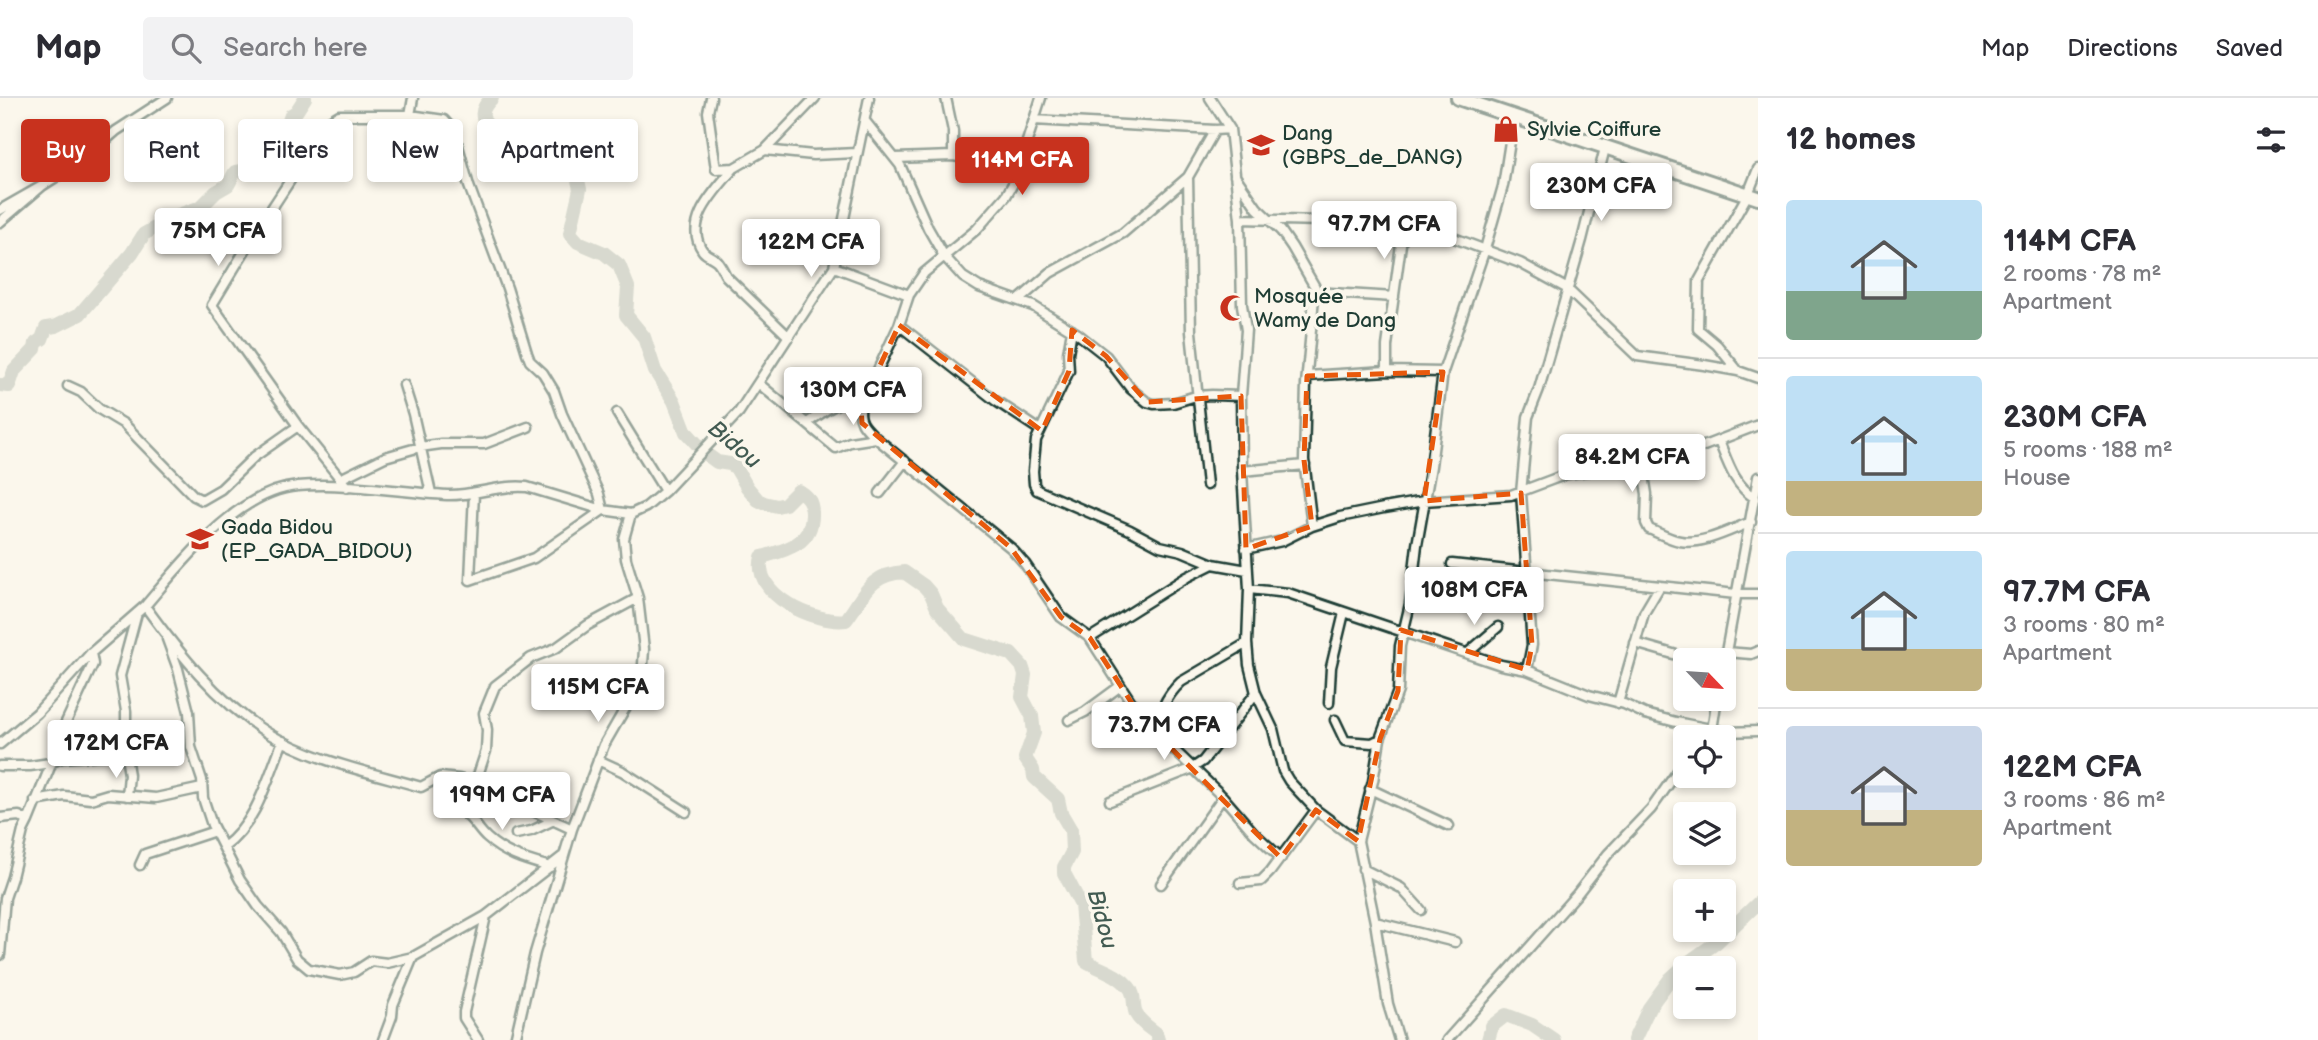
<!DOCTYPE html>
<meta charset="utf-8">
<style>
body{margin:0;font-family:"Balsamiq Sans",sans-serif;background:#f2f2f3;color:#2b2b33;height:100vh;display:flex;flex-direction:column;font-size:26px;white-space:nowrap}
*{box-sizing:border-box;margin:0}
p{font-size:23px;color:#7c7c81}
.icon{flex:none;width:38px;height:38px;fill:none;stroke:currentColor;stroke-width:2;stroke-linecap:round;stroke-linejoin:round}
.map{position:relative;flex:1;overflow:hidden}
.drawer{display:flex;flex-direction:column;background:#fff;width:560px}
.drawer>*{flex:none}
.top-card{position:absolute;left:21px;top:21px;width:665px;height:63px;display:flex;gap:14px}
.needle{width:46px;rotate:115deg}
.tools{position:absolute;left:1673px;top:550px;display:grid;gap:14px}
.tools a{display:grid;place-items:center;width:63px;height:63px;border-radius:7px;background:#fff;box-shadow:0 4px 10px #0003;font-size:35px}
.price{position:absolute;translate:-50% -60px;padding:0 16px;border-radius:7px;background:#fff;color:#222;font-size:23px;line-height:46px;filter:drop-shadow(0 2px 4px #0008)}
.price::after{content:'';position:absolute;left:50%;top:42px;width:21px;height:16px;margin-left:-10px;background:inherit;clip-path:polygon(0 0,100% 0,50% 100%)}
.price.selected{background:#c8321e;color:#fff}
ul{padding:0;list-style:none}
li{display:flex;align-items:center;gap:21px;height:175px;padding:0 28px}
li+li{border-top:2px solid #e1e1e2}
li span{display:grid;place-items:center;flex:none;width:196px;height:140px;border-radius:7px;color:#555}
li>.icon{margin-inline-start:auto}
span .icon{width:84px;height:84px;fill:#fffc;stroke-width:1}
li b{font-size:30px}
h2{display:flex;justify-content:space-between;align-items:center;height:84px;padding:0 28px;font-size:30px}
.pill{padding:0 24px;border-radius:7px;background:#fff;box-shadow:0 4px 10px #0003;font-size:24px;line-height:63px}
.pill.selected{background:#c8321e;color:#fff}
header{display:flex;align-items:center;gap:42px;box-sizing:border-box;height:98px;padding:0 35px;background:#fff;border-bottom:2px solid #e1e1e2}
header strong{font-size:33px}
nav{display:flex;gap:38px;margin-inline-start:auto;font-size:24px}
.search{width:490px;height:63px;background:#f2f2f3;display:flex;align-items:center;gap:18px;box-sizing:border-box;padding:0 24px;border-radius:7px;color:#7c7c81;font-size:26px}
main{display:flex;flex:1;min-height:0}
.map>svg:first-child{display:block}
</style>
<header>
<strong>Map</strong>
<div class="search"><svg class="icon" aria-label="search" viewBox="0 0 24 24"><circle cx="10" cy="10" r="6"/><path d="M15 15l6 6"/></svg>Search here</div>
<nav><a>Map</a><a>Directions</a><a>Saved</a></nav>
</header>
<main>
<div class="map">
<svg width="1758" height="942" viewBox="0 0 1758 942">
<rect width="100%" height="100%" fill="#fbf7ec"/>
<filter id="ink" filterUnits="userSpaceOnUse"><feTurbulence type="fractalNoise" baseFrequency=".0143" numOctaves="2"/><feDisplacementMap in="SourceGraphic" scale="14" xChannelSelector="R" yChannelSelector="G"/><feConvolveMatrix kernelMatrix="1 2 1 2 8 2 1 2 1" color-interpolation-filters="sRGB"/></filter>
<g filter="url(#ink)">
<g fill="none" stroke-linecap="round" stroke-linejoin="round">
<path stroke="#adb4aa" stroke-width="14" d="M492,0c-5,5 -11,11 -9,19 5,17 38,37 54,44 14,5 30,3 40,15l3,13 -10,44 8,9 26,11 15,12 9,22 -2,28 18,22 11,34 19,30 12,31 20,22 11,8 13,2 6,4 11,19 11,13 6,3 13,3 8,-2 13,-13c10,4 14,12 14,22 1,31 -26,37 -50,44 -11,38 54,67 84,63 18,-23 22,-46 58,-48l20,14 7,8 6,14 27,31 47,15 11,12 3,9 -3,22 10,19 2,17 -9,25 8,12 1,7 24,22 3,14 10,17 1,22 -8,15v6l17,32 5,56c15,9 31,12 43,26 7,8 3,18 7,27 4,8 13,14 20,19l2,7
M0,287l9,1 5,-15 21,-22 1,-6 6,-4 4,-11 10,-2 24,-12 52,-61 12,-19 34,-19 23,-8 15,-15 12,-7 7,-13 7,-1 33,-20 9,-15 7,-21 5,-3 9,-14
M1488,942l4,-14 14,-11 26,10 22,15
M1634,942l15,-32 21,-29 19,-17 28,-20 41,-39"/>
<defs>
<path id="minor" d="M711,0l-3,14 8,57 18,-1 31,-18 50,-52
M946,0l7,33v25
M1210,0l20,31 10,90 2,86 4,25 -5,66 1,75 7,118 -2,54 2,22 7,28 17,36 10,42 6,10 27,29 42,31
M410,17l3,-17
M1034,22l181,10 15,-1
M865,23l35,44 28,63 16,28 19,21 16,10 54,19 45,28 28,22 25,33 16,13 7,2 19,-1 23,-7 16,-1 29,1
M765,52l48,5 44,-2
M895,60l58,-2 66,11
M734,70c-18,22 -52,54 -31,83 4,5 10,6 14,10 4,4 6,10 9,15l63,61
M1235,78l22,32 24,23 11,16 23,40 -9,97 -2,76 8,66
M1188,79l3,155 16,153
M42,88l42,-27 32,-28 51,-33
M0,112l42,-24 -42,36
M1240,121l120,3 32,9 27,-2 19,3 82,31 46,25 71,68 67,9 34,6 20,7
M834,169l75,28
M1315,194l79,5
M1019,202l31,-27 73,-40 65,-56 27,-47
M899,227l-38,81c-4,15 5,22 15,32l135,110 14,16 36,53 29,21 97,-61 26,-13
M1072,232l-4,23 1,18 -33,69 -3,31 1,13 3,6 93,40 30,16 22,5 31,13 34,6
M1387,273v-25l16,-116
M1738,273l-21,-26 -19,-16 1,-48 49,-87 10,-25
M1307,278l80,-5 56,1
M758,285l78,65 14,-6 26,-4
M404,287l9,29 18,79
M68,288l13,6 18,17 25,15 70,72 8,4 19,-11 33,-32 44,-31
M617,315l48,78
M807,325l19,-13 43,-23
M1040,332l-44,-29 -97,-76 10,-30 15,-22 53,-44 29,-33 8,-14 27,-84
M1719,343c9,22 15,44 36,57
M1642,365l5,31 -1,29 3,6c10,4 20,10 31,12 23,4 50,-11 71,-19
M1242,373l63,-6
M340,381l45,-22 35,-10 21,-3h43l44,-17
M347,389l-49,-61 -86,-121 41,-68 76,-116 10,-6h71l34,5 10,11 15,55 38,102 20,65 3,8 13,12 11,18 8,23 37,80 4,16 -69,48 -64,22 4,-87
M880,395l25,-32
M1246,451l36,-8 30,-15 28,-9 44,-9 40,-7 87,-6 56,-21 106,-16 85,-33
M1452,466l284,30h22
M1249,491l39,4 213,72 26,5 62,25 35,9 21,10 31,8 50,10 32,-1
M1090,540l52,81 81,78 -62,87
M167,541l11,30 11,43 2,35 11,33 1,18 9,27 28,55 18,26 23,26 16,27 12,10 31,6 14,-3 17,-11 16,2 26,-6 73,-41 76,-59
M1635,545l59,17
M1469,554l29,-25
M1726,554l25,2 7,-3
M1724,565l34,-186
M1527,572l5,-25 -11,-152 7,-76 11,-28 43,-149 23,-92
M1329,605l2,-36 13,-54
M1618,605l26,-90 16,-27
M1069,622l16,-8 34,-25
M1335,622l10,21 27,2 8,-4
M1712,632l5,-32
M1157,637c3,-23 7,-37 24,-53l66,-39
M0,646l37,-31 54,-60 54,-47
M598,662l24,11 64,41
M0,668h30l20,-3 12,-5 54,-4 10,-7 13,-5 34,-2
M1370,691l79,37
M127,698l2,-21 -3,-19v-45l-6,-35 17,-63
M1223,699l31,36 27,25
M35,703l29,-5 27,3 17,-5 48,4 46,-10
M1110,703l81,-32 12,-8 53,-68
M0,720l19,-2 9,5 31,-76 2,-12 32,-69 -2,-11
M572,731l-97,-45 -16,-5 -19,-2 -19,10c-52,-15 -108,-26 -155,-55 -50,-32 -87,-79 -121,-126 37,-43 92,-115 153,-120 49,-4 100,6 149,9 27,1 54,-11 80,-8l76,23 28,4
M516,736l15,-3 21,-10
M224,749c33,-24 44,-70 59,-106
M140,767l5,-11 70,-23
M550,769c-24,-7 -44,-12 -63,-29 -9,-8 -13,-18 -23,-25l10,-16 1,-13 11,-33 1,-21 -3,-17 11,-27 36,-28 25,-10 32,-23 50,-27
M1363,771l38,19 20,22
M1240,785l21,-2 9,-9 46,-62
M1375,824l80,20
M0,857l5,-57 7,-21 11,-46 5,-10
M383,942l9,-24 1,-11 20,-48
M478,942l-14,-22v-6l22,-96
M515,942l20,-87 37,-124 32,-84 38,-66 2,-30 -6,-51 -12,-39 -2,-20 7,-25 15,-7 19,-16 74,-79 95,-145 35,-169
M1399,942l-11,-36 -13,-82 -17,-81 15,-60 7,-42 18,-48 2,-45 10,-42 7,-59 14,-79 12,-94 42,-123 18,-63 11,-70
M1447,942l130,-146 31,-40 43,-45 34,-48"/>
<path id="trunk" d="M1458,0l300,100"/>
</defs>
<use href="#minor" stroke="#1f3d34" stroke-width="13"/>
<use href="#trunk" stroke="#1f3d34" stroke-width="18"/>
<use href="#minor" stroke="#fbf7ec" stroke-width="8"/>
<use href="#trunk" stroke="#fbf7ec" stroke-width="12"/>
</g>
</g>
<path d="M0 0H1758V942H0ZM899,227l143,106 27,-60 3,-41 34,26 41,46 94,-6 5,153 66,-23 -8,-66 3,-84 136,-4 -19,129 97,-8 11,152 -5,25 -126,-40 -3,61 -18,48 -22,102 -42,-31 -35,48 -139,-139 -52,-81 -29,-21 -50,-69 -149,-125 -1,-17z" fill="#fbf7ec" fill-opacity=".55" fill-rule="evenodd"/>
<path fill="none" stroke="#e8590c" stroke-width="5" stroke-dasharray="14 9" stroke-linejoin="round" d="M899,227l143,106 27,-60 3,-41 34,26 41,46 94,-6 5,153 66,-23 -8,-66 3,-84 136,-4 -19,129 97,-8 11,152 -5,25 -126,-40 -3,61 -18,48 -22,102 -42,-31 -35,48 -139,-139 -52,-81 -29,-21 -50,-69 -149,-125 -1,-17z"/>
<defs>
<symbol id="shop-bare" viewBox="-9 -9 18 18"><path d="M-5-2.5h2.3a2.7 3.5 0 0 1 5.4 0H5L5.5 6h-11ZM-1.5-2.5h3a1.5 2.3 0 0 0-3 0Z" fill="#c8321e" stroke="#fbf7ec" stroke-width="2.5" paint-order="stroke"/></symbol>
<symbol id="school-bare" viewBox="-9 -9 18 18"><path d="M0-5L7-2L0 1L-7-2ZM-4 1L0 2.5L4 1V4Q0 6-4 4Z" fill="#c8321e" stroke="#fbf7ec" stroke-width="2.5" paint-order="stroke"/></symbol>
<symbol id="mosque-bare" viewBox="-9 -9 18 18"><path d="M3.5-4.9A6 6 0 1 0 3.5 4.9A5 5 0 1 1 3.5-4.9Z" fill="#c8321e" stroke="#fbf7ec" stroke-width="2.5" paint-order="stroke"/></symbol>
</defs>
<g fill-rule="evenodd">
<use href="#shop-bare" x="1487" y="12" width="38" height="38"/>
<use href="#school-bare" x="1242" y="28" width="38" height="38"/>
<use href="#mosque-bare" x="1214" y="191" width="38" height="38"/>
<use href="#school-bare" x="181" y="422" width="38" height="38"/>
</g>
<g text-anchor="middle" stroke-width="7" stroke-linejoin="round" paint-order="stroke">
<g font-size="21" fill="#1f3d34" stroke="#fbf7ec" text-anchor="start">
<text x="1527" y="38">Sylvie Coiffure</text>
<text x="1282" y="42">Dang<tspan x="1282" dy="24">(GBPS_de_DANG)</tspan></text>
<text x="1254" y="205">Mosquée<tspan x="1254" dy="24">Wamy de Dang</tspan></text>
<text x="221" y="436">Gada Bidou<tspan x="221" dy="24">(EP_GADA_BIDOU)</tspan></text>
</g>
<g font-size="23" font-style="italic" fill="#425b52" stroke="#fbf7ec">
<text transform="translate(735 346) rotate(40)" y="8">Bidou</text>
<text transform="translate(1103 821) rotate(75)" y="8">Bidou</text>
</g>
</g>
</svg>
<div class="tools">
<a><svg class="needle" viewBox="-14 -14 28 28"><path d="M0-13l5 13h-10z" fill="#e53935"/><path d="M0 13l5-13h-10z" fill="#7c7c81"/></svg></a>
<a><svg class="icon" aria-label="locate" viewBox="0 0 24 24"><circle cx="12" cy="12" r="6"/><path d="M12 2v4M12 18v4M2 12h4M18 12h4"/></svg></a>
<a><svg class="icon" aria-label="layers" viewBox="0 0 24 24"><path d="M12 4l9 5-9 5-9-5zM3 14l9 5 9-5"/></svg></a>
<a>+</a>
<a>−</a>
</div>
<b class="price selected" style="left:1022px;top:99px">114M CFA</b>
<b class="price" style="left:1601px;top:125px">230M CFA</b>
<b class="price" style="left:1384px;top:163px">97.7M CFA</b>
<b class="price" style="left:218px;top:170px">75M CFA</b>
<b class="price" style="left:811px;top:181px">122M CFA</b>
<b class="price" style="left:853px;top:329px">130M CFA</b>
<b class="price" style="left:1632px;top:396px">84.2M CFA</b>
<b class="price" style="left:1474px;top:529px">108M CFA</b>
<b class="price" style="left:598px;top:626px">115M CFA</b>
<b class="price" style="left:1164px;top:664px">73.7M CFA</b>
<b class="price" style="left:116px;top:682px">172M CFA</b>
<b class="price" style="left:502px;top:734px">199M CFA</b>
<div class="top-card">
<a class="pill selected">Buy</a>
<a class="pill">Rent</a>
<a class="pill">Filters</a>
<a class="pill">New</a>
<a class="pill">Apartment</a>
</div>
</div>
<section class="drawer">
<h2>12 homes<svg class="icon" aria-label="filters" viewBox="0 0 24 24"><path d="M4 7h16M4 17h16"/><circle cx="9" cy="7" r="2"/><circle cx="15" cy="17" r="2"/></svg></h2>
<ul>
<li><span style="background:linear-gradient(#bfe0f5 65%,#7fa58c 0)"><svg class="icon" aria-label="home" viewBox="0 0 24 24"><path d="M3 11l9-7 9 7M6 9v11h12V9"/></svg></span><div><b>114M CFA</b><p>2 rooms · 78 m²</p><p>Apartment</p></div></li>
<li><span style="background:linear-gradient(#bfe0f5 75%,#c2b280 0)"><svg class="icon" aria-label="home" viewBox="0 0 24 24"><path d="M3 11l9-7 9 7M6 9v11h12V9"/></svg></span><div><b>230M CFA</b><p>5 rooms · 188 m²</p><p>House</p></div></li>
<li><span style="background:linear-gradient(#bfe0f5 70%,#c2b280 0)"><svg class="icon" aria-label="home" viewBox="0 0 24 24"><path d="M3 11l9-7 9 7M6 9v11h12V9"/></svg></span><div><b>97.7M CFA</b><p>3 rooms · 80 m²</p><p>Apartment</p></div></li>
<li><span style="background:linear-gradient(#c9d6e8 60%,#c2b280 0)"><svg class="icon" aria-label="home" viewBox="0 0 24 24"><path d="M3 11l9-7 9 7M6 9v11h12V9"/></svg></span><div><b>122M CFA</b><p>3 rooms · 86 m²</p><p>Apartment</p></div></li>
</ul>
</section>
</main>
